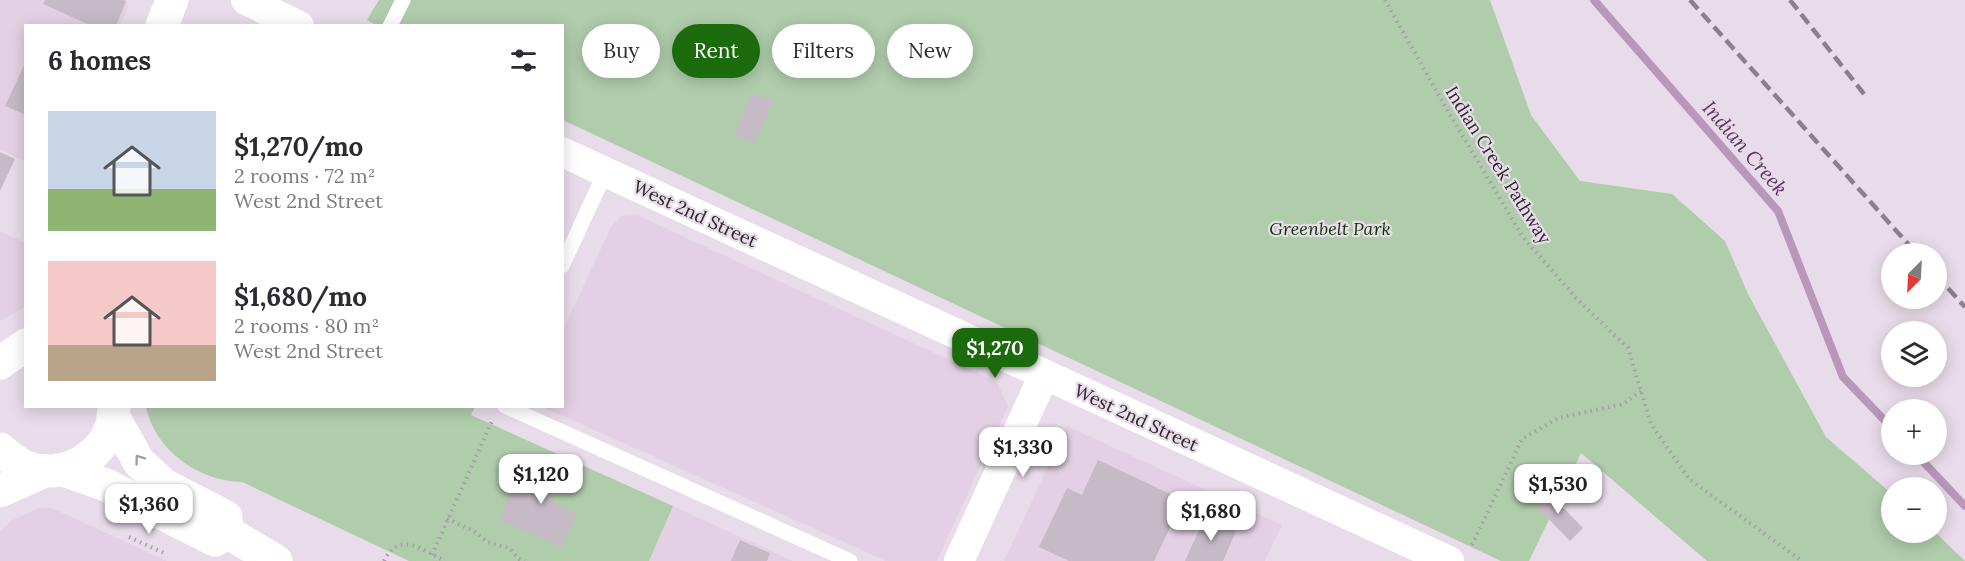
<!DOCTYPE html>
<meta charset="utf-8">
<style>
body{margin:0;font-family:Lora,serif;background:#f2f2f3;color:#2b2b33;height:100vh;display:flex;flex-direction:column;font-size:22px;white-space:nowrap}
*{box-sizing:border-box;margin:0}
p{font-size:20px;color:#7c7c81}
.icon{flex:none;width:33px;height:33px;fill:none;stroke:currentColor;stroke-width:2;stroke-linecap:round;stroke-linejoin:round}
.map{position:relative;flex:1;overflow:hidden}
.details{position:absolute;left:24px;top:24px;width:540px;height:384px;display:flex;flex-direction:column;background:#fff;border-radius:0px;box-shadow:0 3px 15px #0003}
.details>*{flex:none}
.banner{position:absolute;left:582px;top:24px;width:570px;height:54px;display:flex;gap:12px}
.needle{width:39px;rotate:204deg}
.buttons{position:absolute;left:1881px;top:243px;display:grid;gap:12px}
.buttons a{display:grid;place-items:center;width:66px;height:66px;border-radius:50%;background:#fff;box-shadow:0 3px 15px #0003;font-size:30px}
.price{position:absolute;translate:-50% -51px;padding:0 14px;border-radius:12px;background:#fff;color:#222;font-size:20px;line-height:39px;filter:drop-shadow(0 2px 3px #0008)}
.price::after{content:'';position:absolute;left:50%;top:36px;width:18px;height:14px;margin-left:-9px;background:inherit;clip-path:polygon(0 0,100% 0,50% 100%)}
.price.selected{background:#1b6a0b;color:#fff}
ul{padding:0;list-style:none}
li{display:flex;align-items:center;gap:18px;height:150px;padding:0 24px}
li span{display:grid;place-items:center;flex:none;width:168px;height:120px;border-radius:0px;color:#555}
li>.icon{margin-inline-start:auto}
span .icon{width:72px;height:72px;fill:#fffc;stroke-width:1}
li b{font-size:26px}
h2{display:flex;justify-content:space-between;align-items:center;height:72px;padding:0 24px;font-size:26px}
.pill{padding:0 21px;border-radius:27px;background:#fff;box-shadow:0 3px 15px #0003;font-size:21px;line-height:54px}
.pill.selected{background:#1b6a0b;color:#fff}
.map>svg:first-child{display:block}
</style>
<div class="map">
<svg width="1965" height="561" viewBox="0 0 1965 561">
<rect width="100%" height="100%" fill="#e9dcea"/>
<path fill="#e3d0e4" d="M0,0h126l2,7 -8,18 -94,1 -1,135 -25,-11z
M637,215l360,167 11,24 -71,155h-51l-343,-154 19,-1 1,-76 48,-103 10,-11z
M0,231l26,12 -1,64 -25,14z
M1067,426l215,99 -17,36h-261z
M673,506l120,55h-144z
M38,508h14l115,53h-167v-30l11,-10z"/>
<path fill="#afccab" d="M379,0h1111l41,115 49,66 92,13 53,47 23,53 78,143 65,56 1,39 44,1 29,28h-258l-126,-108 -52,108h-28l-938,-441 -1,-94h-185l-10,-6z
M146,407h329l-4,8 202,91 -24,55h-240l-167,-79c-44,-1 -87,-32 -96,-75z"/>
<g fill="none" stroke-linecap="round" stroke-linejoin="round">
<path stroke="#b897bb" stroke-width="8" d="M1594,0l184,211 65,166 49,51
M1916,454l49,52"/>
</g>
<path fill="#c6bac7" d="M45,0h78l3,1 -10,25h-24l-49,-22z
M26,61v54l-21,-9z
M753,92l20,9 -19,43 -20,-10z
M0,152l15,7 -15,32z
M538,453l28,13 -15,35 26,12 -15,34 -63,-27 14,-33 22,9 7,-14 -14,-6z
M1098,460l85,40 -29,61h-85l-30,-14 28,-59 15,7z
M1545,489l38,39 -13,13 -38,-39z
M1205,517l31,14 -13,30h-38z
M740,540l30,13 -3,8h-36z"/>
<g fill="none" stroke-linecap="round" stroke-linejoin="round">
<path stroke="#a89ea9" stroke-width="4" stroke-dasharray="1.5 4.5" stroke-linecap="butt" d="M1385,0l61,108 77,129 53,61 52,50 23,76 38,55 113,82
M447,519l27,12 13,11 22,6 10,11 6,2
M129,537l35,16
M1472,545l50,-106 36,-21 65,-14 18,-13
M432,555l60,-134
M384,561c15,-31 38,-11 61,0"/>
<path stroke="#fff" stroke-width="15" d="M390,26l13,-26
M562,266l43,-93
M505,406l345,155"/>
<path stroke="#fff" stroke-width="30" d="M246,0l53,26
M562,152l887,409
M959,561l85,-186"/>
<path stroke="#fff" stroke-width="33" d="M113,416l26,46 25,23 62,32 1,15
M63,470l43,15 109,55 12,-8
M0,491l45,-20
M227,532l49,29"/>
<path stroke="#fff" stroke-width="33" d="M162,26l10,-26
M0,363l26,-18
M0,449c8,7 16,14 26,18 41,16 90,-17 88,-61"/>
<path stroke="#898089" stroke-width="4.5" stroke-dasharray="12 6" stroke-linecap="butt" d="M1690,0l227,254
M1790,0l74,94
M1936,275l29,32"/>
</g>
<defs><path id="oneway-chevron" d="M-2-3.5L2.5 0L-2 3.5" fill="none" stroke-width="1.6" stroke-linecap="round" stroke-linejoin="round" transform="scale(1.5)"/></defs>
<use stroke="#a09ea0" href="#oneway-chevron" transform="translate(139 459) rotate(-126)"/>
<g text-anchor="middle" stroke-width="4.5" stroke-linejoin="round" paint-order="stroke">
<g font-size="18" fill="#2c272c" stroke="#e9dcea">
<text transform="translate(1498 165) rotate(58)" y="6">Indian Creek Pathway</text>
<text transform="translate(695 214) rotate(25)" y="6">West 2nd Street</text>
<text transform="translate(1136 418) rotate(25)" y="6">West 2nd Street</text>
</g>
<g font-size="18" font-style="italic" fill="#0b3804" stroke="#e9dcea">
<text x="1330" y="235">Greenbelt Park</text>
</g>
<g font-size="20" font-style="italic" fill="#5e3363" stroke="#e9dcea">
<text transform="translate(1745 148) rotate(49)" y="7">Indian Creek</text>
</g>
</g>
</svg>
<div class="buttons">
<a><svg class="needle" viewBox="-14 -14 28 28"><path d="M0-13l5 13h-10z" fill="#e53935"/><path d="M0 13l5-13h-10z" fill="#7c7c81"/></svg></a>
<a><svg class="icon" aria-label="layers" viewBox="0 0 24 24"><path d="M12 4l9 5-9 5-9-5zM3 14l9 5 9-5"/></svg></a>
<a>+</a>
<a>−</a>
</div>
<b class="price selected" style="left:995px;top:379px">$1,270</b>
<b class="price" style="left:1023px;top:478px">$1,330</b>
<b class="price" style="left:541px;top:505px">$1,120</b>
<b class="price" style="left:1558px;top:515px">$1,530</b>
<b class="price" style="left:149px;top:535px">$1,360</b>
<b class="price" style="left:1211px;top:542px">$1,680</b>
<div class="banner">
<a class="pill">Buy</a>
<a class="pill selected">Rent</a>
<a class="pill">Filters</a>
<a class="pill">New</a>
</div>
<section class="details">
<h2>6 homes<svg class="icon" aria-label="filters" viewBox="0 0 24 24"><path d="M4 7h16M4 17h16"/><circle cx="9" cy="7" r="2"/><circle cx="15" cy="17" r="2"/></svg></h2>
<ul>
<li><span style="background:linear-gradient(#c9d6e8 65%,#8fb573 0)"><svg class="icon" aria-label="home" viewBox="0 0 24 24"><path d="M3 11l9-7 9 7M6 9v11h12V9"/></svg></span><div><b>$1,270/mo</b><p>2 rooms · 72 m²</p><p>West 2nd Street</p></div></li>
<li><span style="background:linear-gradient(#f6c9c9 70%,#b9a48a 0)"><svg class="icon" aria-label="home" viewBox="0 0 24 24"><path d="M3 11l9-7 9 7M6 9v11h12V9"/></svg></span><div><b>$1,680/mo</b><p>2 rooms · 80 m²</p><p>West 2nd Street</p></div></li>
</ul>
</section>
</div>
